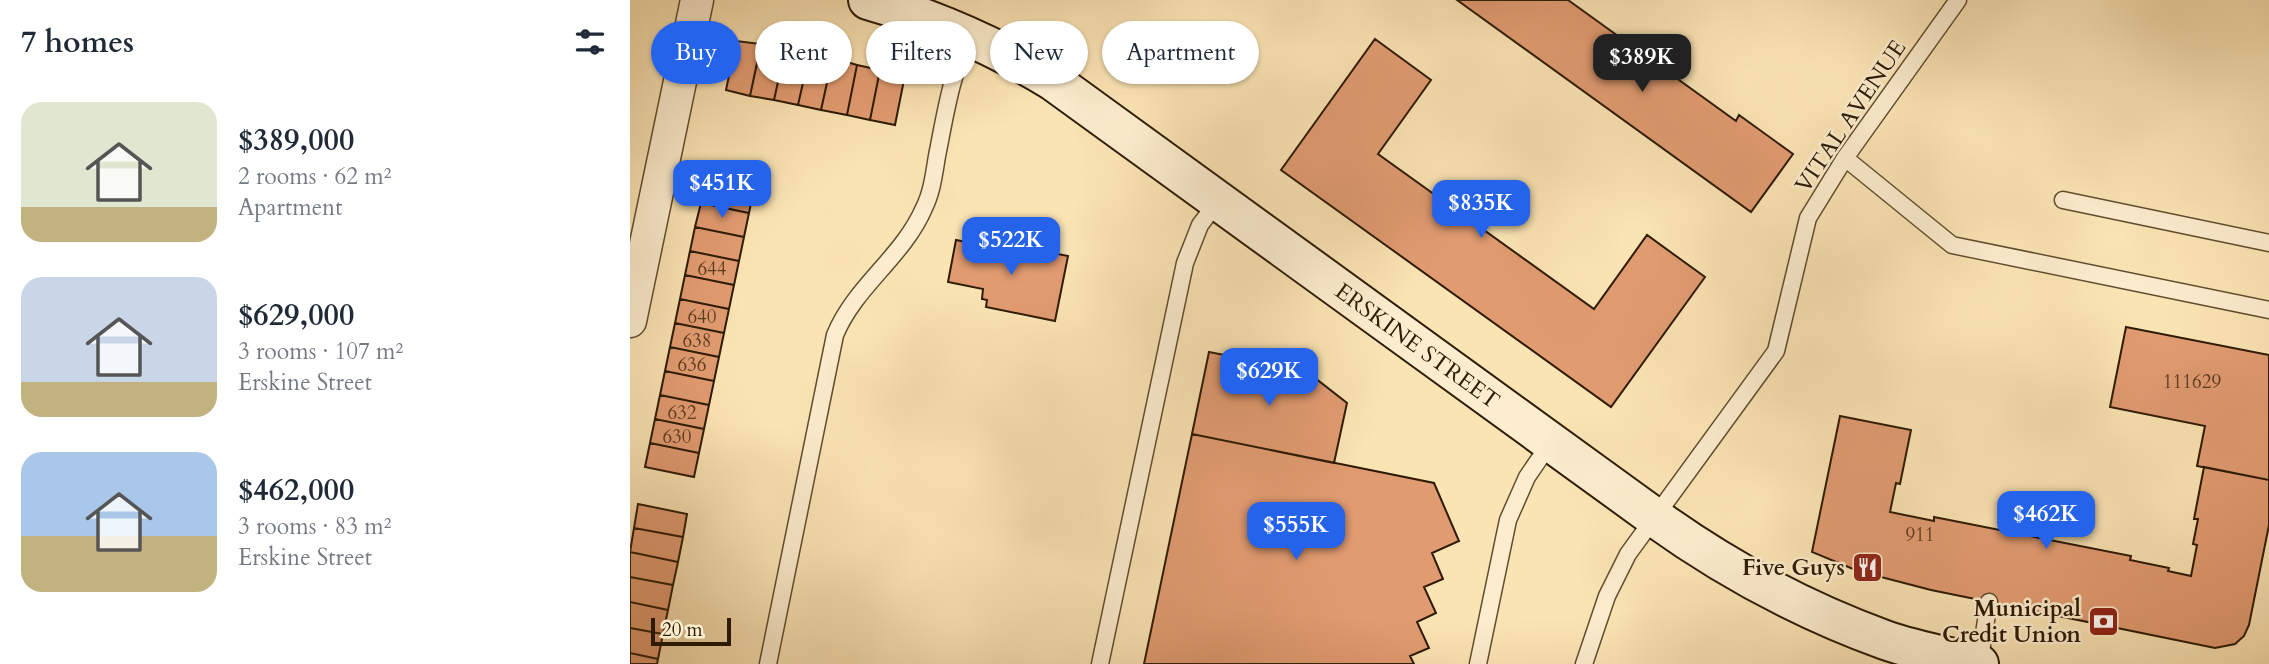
<!DOCTYPE html>
<meta charset="utf-8">
<style>
body{margin:0;font-family:Cardo,serif;background:#f6f6f7;color:#1f2937;height:100vh;display:flex;flex-direction:column;font-size:26px;white-space:nowrap}
*{box-sizing:border-box;margin:0}
p{font-size:23px;color:#747a83}
.icon{flex:none;width:38px;height:38px;fill:none;stroke:currentColor;stroke-width:2;stroke-linecap:round;stroke-linejoin:round}
.map{position:relative;flex:1;overflow:hidden}
.drawer{display:flex;flex-direction:column;background:#fff;width:630px}
.drawer>*{flex:none}
.banner{position:absolute;left:21px;top:21px;width:665px;height:63px;display:flex;gap:14px}
.scale{position:absolute;left:21px;bottom:18px;width:80px;box-sizing:border-box;padding-left:7px;border:4px solid #2d1b03;border-top:0;font-size:19px;line-height:24px;white-space:nowrap;color:#2d1b03;-webkit-text-stroke:5px #fcedce;paint-order:stroke}
.price{position:absolute;translate:-50% -60px;padding:0 16px;border-radius:14px;background:#2563eb;color:#fff;font-size:23px;line-height:46px;filter:drop-shadow(0 2px 4px #0008)}
.price::after{content:'';position:absolute;left:50%;top:42px;width:21px;height:16px;margin-left:-10px;background:inherit;clip-path:polygon(0 0,100% 0,50% 100%)}
.price.selected{background:#222;color:#fff}
ul{padding:0;list-style:none}
li{display:flex;align-items:center;gap:21px;height:175px;padding:0 21px}
li span{display:grid;place-items:center;flex:none;width:196px;height:140px;border-radius:21px;color:#555}
li>.icon{margin-inline-start:auto}
span .icon{width:84px;height:84px;fill:#fffc;stroke-width:1}
li b{font-size:30px}
h2{display:flex;justify-content:space-between;align-items:center;height:84px;padding:0 21px;font-size:30px}
.chip{padding:0 24px;border-radius:32px;background:#fff;box-shadow:0 2px 5px #0004;font-size:24px;line-height:63px}
.chip.selected{background:#2563eb;color:#fff}
main{display:flex;flex:1;min-height:0}
.map>svg:first-child{display:block}
</style>
<main>
<section class="drawer">
<h2>7 homes<svg class="icon" aria-label="filters" viewBox="0 0 24 24"><path d="M4 7h16M4 17h16"/><circle cx="9" cy="7" r="2"/><circle cx="15" cy="17" r="2"/></svg></h2>
<ul>
<li><span style="background:linear-gradient(#dfe7d0 75%,#c2b280 0)"><svg class="icon" aria-label="home" viewBox="0 0 24 24"><path d="M3 11l9-7 9 7M6 9v11h12V9"/></svg></span><div><b>$389,000</b><p>2 rooms · 62 m²</p><p>Apartment</p></div></li>
<li><span style="background:linear-gradient(#c9d6e8 75%,#c2b280 0)"><svg class="icon" aria-label="home" viewBox="0 0 24 24"><path d="M3 11l9-7 9 7M6 9v11h12V9"/></svg></span><div><b>$629,000</b><p>3 rooms · 107 m²</p><p>Erskine Street</p></div></li>
<li><span style="background:linear-gradient(#a9c7e8 60%,#c2b280 0)"><svg class="icon" aria-label="home" viewBox="0 0 24 24"><path d="M3 11l9-7 9 7M6 9v11h12V9"/></svg></span><div><b>$462,000</b><p>3 rooms · 83 m²</p><p>Erskine Street</p></div></li>
</ul>
</section>
<div class="map">
<svg width="1639" height="664" viewBox="0 0 1639 664">
<rect width="100%" height="100%" fill="#fbe4b4"/>
<filter id="stains"><feTurbulence type="fractalNoise" baseFrequency=".00286" numOctaves="4"/><feColorMatrix values="0 0 0 0 .2 0 0 0 0 .09 0 0 0 0 .02 0 0 0 .5 -.17"/></filter>
<radialGradient id="worn" r=".72"><stop offset=".6" stop-color="#630" stop-opacity="0"/><stop offset="1" stop-color="#630" stop-opacity=".3"/></radialGradient>
<path fill="#e19b71" stroke="#2d1b03" stroke-width="2" d="M827,0h111l168,121 3,-6 54,39 -42,58z
M745,39l56,41 -53,74 216,155 53,-74 58,42 -94,130 -330,-237z
M106,41l25,3 -11,52 -24,-6z
M131,45l24,5 -11,50 -24,-4z
M155,50l24,6 -11,49 -24,-5z
M181,54l21,6 -11,50 -23,-5 11,-49z
M207,59l20,6 -10,50 -26,-5 11,-50 4,1z
M227,65l23,5 -10,50 -23,-5z
M250,70l25,5 -10,50 -25,-5z
M75,179l49,10 -5,24 -48,-10z
M71,203l48,10 -5,24 -49,-10z
M65,227l49,10 -5,24 -49,-10z
M326,240l36,7 1,-6 75,15 -13,65 -69,-14 1,-7 -5,-1 1,-10 -35,-7z
M60,251l49,10 -5,24 -49,-10z
M55,275l49,10 -5,24 -49,-10z
M50,299l49,10 -5,24 -49,-10z
M45,323l49,10 -5,24 -49,-10z
M1496,327l143,28v125l-72,-14 8,-40 -95,-19z
M40,347l49,10 -5,24 -49,-10z
M579,352l97,19 41,32 -13,60 -142,-29z
M35,371l49,10 -5,24 -49,-10z
M30,395l49,10 -5,24 -49,-10z
M1210,416l71,14 -11,54 -4,-1 -6,29 44,9v-4l197,39 -1,4 39,8 -1,3 23,5 6,-31 -4,-1 5,-25h-4l10,-52 65,13v45l-20,100 -5,11 -9,8 -20,4 -284,-58 -73,-19 -46,-19z
M25,419l49,10 -5,24 -49,-10z
M562,434l242,49 25,58 -27,12 11,26 -19,8 12,26 -19,9 12,26 -19,8 4,8h-270z
M20,443l49,10 -5,24 -49,-10z
M8,504l49,10 -4,23 -49,-9z
M4,528l49,9 -5,25 -48,-10z
M0,552l48,10 -5,23 -43,-8z
M0,577l43,8 -5,25 -38,-8z
M0,602l38,8 -5,24 -33,-6z
M0,628l33,6 -5,25 -28,-6z
M0,653l28,6 -1,5h-27z"/>
<g fill="none" stroke-linecap="round" stroke-linejoin="round">
<defs>
<path id="lane" d="M1215,158l107,87 317,65
M1433,200l206,43
M138,664l67,-329c20,-49 68,-78 89,-127 8,-16 10,-34 13,-52 8,-40 14,-81 32,-119
M470,664l85,-401 15,-38 18,-24
M848,664l30,-144 19,-43 24,-35
M954,664l23,-68 21,-42 148,-203 32,-133 37,-60 113,-158
M1349,664l10,-62"/>
<path id="street" d="M0,321l67,-321"/>
<g id="secondary">
<path id="s1" d="M238,0c66,19 126,45 185,81l601,436c71,51 148,93 231,123 31,11 63,16 94,24"/>
</g>
</defs>
<use href="#lane" stroke="#604d2f" stroke-width="19"/>
<use href="#street" stroke="#604d2f" stroke-width="35"/>
<use href="#secondary" stroke="#2d1b03" stroke-width="42"/>
<use href="#lane" stroke="#fcedce" stroke-width="16"/>
<use href="#street" stroke="#fcedce" stroke-width="32"/>
<use href="#secondary" stroke="#fcedce" stroke-width="38"/>
</g>
<defs>
<symbol id="restaurant-square" viewBox="-11 -11 22 22"><rect x="-9" y="-9" width="18" height="18" rx="4" fill="#8f2418" stroke="#fcedce"/><path d="M-5-6h1v4h1v-4h1v4h1v-4h1v5L-1.5 .5V6h-2V.5L-5-1ZM5-6V6H3V1.5H1.5Q1.5-4 5-6Z" fill="#fff"/></symbol>
<symbol id="bank-square" viewBox="-11 -11 22 22"><rect x="-9" y="-9" width="18" height="18" rx="4" fill="#8f2418" stroke="#fcedce"/><path d="M-6-4H6V4H-6ZM0-2.3a2.3 2.3 0 1 0 0 4.6a2.3 2.3 0 1 0 0-4.6Z" fill="#fff"/></symbol>
</defs>
<g fill-rule="evenodd">
<use href="#restaurant-square" x="1220" y="550" width="35" height="35"/>
<use href="#bank-square" x="1456" y="604" width="35" height="35"/>
</g>
<g text-anchor="middle" stroke-width="5" stroke-linejoin="round" paint-order="stroke">
<g font-size="19" fill="#5a3b1e">
<text x="82" y="275">644</text>
<text x="72" y="323">640</text>
<text x="67" y="347">638</text>
<text x="62" y="371">636</text>
<text x="1562" y="388">111629</text>
<text x="52" y="419">632</text>
<text x="47" y="443">630</text>
<text x="1290" y="541">911</text>
</g>
<g font-size="23" fill="#2d1b03" stroke="#fcedce">
<text transform="translate(1220 116) rotate(-56)" y="8">VITAL AVENUE</text>
<text dy="8" stroke="none"><textPath href="#s1" startOffset="653">ERSKINE STREET</textPath></text>
</g>
<g font-size="23" font-weight="bold" fill="#2d1b03" stroke="#fcedce" text-anchor="end">
<text x="1215" y="575">Five Guys</text>
<text x="1451" y="616">Municipal<tspan x="1451" dy="26">Credit Union</tspan></text>
</g>
</g>
<rect width="100%" height="100%" filter="url(#stains)"/>
<rect width="100%" height="100%" fill="url(#worn)"/>
</svg>
<div class="scale">20 m</div>
<b class="price selected" style="left:1012px;top:94px">$389K</b>
<b class="price" style="left:92px;top:220px">$451K</b>
<b class="price" style="left:851px;top:240px">$835K</b>
<b class="price" style="left:381px;top:277px">$522K</b>
<b class="price" style="left:639px;top:408px">$629K</b>
<b class="price" style="left:1416px;top:551px">$462K</b>
<b class="price" style="left:666px;top:562px">$555K</b>
<div class="banner">
<a class="chip selected">Buy</a>
<a class="chip">Rent</a>
<a class="chip">Filters</a>
<a class="chip">New</a>
<a class="chip">Apartment</a>
</div>
</div>
</main>
